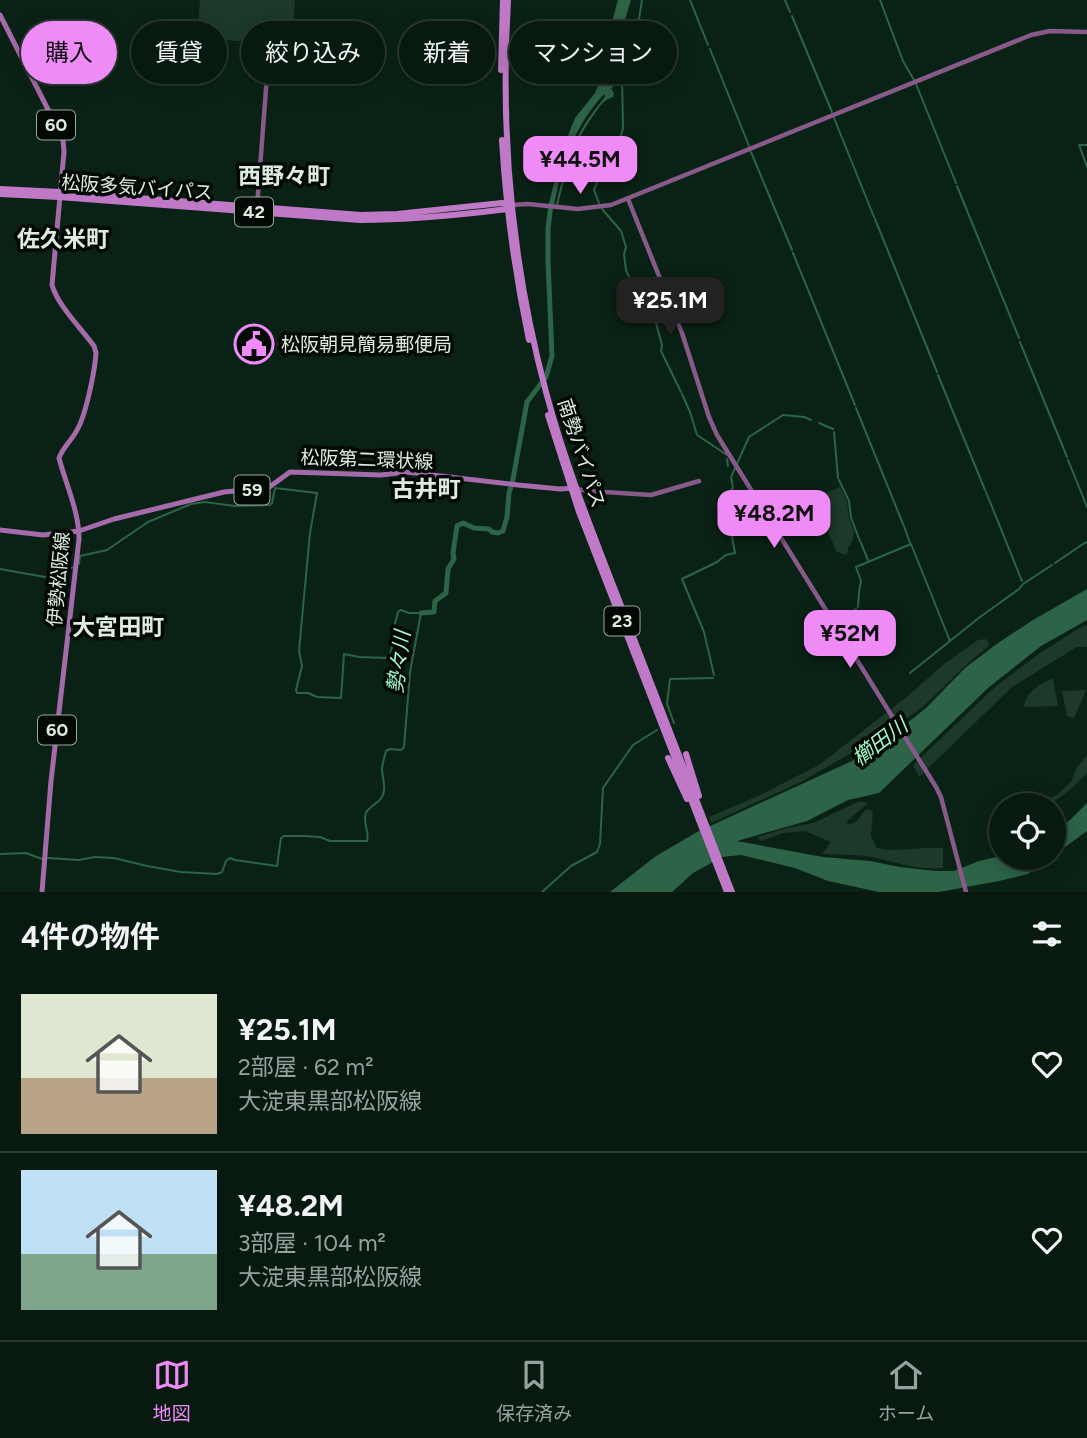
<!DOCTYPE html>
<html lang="ja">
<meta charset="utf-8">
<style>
body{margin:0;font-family:Figtree,"Noto Sans JP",sans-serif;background:#112319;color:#f1f3f6;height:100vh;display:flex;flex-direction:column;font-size:26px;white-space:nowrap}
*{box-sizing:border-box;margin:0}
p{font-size:23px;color:#98a19f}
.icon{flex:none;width:38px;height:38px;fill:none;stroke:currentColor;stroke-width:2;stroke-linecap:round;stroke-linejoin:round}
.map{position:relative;height:892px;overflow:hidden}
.side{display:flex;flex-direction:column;background:#081a10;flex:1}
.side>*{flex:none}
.hud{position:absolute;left:21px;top:21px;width:700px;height:63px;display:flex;gap:14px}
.tools{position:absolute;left:989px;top:793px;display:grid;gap:14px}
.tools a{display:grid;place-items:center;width:77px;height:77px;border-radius:50%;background:#081a10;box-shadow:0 4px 18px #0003,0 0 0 2px #293830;font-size:35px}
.price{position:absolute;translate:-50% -60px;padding:0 16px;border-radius:14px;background:#ef8bf7;color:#111;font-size:23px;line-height:46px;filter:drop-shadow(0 2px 4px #0008)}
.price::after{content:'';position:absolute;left:50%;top:42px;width:21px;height:16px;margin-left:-10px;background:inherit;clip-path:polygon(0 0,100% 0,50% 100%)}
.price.selected{background:#222;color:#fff}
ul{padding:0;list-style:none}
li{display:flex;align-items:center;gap:21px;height:175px;padding:0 21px}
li+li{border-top:2px solid #293830}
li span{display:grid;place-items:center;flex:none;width:196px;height:140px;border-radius:0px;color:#555}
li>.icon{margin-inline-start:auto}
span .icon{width:84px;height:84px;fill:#fffc;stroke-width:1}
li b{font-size:30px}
h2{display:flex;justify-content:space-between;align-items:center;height:84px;padding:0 21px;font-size:30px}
.tag{padding:0 24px;border-radius:32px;background:#081a10;box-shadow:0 4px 18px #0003,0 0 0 2px #293830;font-size:24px;line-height:63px}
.tag.selected{background:#ef8bf7;color:#111}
.menu{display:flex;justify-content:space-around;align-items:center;height:98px;border-top:2px solid #293830;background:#081a10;font-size:19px;color:#98a19f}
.menu a{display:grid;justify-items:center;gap:4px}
.menu .selected{color:#ef8bf7}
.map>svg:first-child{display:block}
</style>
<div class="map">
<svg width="1087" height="892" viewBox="0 0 1087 892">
<rect width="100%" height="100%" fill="#0a2215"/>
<path fill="#1c3929" d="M200,0h95l-3,45 -95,-7z
M840,487l7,15 2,17 5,12 -1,9 -5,8 -1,7 -10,-3 -24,-53z
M1083,626h4v21h-10l-65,40 -93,90 -6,-12 82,-78 45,-34z
M986,639l4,6 -24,20 -42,41 -36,26 -89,51 -88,40 -2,-6 51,-22 59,-30 90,-70 35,-31 34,-24z
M1053,678l5,28 -34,1c2,-16 15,-22 29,-29z
M1086,690l-12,28 -7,-2 -5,-25z
M1087,755v18c-9,10 -29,29 -42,32 -3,1 -7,0 -11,0l7,-8 6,3 10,-5 14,-13 5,-13z
M860,801l8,2 -21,18 1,4 8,-3 10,-13 7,2 -2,25 6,12c24,5 43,-2 66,0v20c-24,3 -47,-6 -71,-11 -16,-3 -34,-2 -50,-3l9,-12 -26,-11 -22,2 -22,8 -4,-4 30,-9 26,-5z"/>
<path fill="#2d6346" d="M618,0h13l-8,26 -2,19 -15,-4c4,-11 8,-27 12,-41z
M606,43l14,3v4h-2l-5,37 -2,1 3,5 -1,4c-10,3 -14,10 -20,19 -20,27 -27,57 -35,89h-2c6,-26 12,-53 26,-76 6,-11 15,-22 23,-32l-1,-3c-29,31 -42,69 -50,111l-5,-1 12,-51 14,-35 20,-25 5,-12 7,-34 -2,-1z
M1087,589v31l-46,26 -53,42 -109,105 -31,7 -41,21 -70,20 86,16 47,4 30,6 35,4h19l25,-10 22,-5 49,2 -22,16 -29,7 -60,11h-60l-51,-11 -33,-13 -54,-13 -19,2 -29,16 -21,19h-62l46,-36 41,-24 155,-71 44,-29 30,-24 39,-40 33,-25 35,-23z
M1087,803v28l-33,24v-23l16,-12z"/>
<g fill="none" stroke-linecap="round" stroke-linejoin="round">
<path stroke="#2d6346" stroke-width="2" d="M690,0l18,45
M785,0l5,12
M880,0l23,61 11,19
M792,16l40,96
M710,49l39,97
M916,84l40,99
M834,118l40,99
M1087,145h-8l8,22
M751,152l41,98
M957,186l62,152
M599,203l-5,-13 6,-16 20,-34 3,-12 -1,-52 10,-50 7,-7 3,-19
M602,209l19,22 5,16 -2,7 2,16 2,5 10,13 3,17 15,18 6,22 -1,6 20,41
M875,219l62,153
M793,253l62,152
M1020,342l47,115
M938,375l47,115
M682,394l8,18 7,23 30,20
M856,408l47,116
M819,423l14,6
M834,432l4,46
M727,459l1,7
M1068,460l19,47
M839,480l10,21 2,17 9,23
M986,492l36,89
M904,526l6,17
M861,543l7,17
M1055,563l28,-19 4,-2
M0,569l45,8 29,-10
M858,607l1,-15 2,-11 -5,-14 55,-23 39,97
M807,650l25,-26 24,-15
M910,673l70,-56 39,-28 4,-5 29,-19
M714,675l-10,-43 -22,-53 35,-17 9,-7 9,-2 -4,-21 -12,-21 -1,-6 15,-17 -2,-11 18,-40 34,-22 21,2 7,3
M674,723l-7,-19 3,-25 43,-1
M0,854l26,-1 16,6
M48,858l31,2 16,-3 19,1 33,8 34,6 36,2 5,-2 4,-11 4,-3 5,2 42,6 4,-28 3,-2h19l17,1 10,4h37c3,-9 -5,-18 -1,-28 3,-7 12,-9 16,-16 5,-9 0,-19 0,-29 1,-5 2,-11 4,-17l4,-2 11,1 3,-3 6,-75 11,-59h-12l-8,-3 -3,2 -7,27 1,8 -3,11 -30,-1 -15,-3 -3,44 -24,-1 -9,-4h-11l-1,-3 6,-24 -3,-15 2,-22 9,-96 7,-40 -42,-5 -3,15 -2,2 -35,1 -30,-4 -14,2 -43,18 -41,28 -27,6 -1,8
M542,892l29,-26 26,-14 3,-8 3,-56 30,-43 24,-15"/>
<path stroke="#2d6346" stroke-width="5" d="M421,613l13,-1 1,-11 11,-8 2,-24 6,-10 -1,-6 4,-27 6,-3 11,5 15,1 3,3 6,1 5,-2 4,-14 2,-24 4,-14 14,-77 19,-25 6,-21 -4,-95v-32l3,-25"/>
<path stroke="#875a8a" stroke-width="4.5" d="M628,199l54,134 27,84 8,18 219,352 5,10 25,95
M512,205l16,-1 50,5 33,-4 420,-170 19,-4 37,1
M257,207l13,-170
M576,489l13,2 62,4 48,-14"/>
<path stroke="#a56aa9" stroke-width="5" d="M0,15l63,124 1,13 -12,133c6,21 29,43 42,61l2,7c-1,17 -10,62 -19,77 -5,10 -14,17 -18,28 7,27 20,53 20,81l-28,242 -9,111
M0,530l43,5 36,-4 35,-12 110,-27 44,-4 22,-16 91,3 25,-3 112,13 42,4 15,-1"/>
<path stroke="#c079c6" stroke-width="6" d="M508,0c-8,132 4,265 38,392 21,79 52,154 81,229 35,90 70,181 105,271
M501,70l2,-70
M502,140c4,67 13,134 27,200
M0,189l60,3 301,23 36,-1 105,-11 8,1
M0,194l59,3 301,23c50,0 99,-5 148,-11l3,-3
M548,415l31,97 148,380
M686,754l13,42
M668,758l19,41"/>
</g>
<defs>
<symbol id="civic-ring" viewBox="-11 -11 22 22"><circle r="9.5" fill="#020905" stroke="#ef8bf7" stroke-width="1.5"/><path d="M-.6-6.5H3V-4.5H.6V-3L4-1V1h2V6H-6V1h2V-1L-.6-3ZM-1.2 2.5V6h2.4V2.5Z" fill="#ef8bf7"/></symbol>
</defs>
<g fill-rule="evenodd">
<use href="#civic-ring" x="232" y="322" width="44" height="44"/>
</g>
<g text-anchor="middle" stroke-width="7" stroke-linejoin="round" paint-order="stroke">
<g fill="#020905" stroke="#9ba8a0" stroke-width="2">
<rect x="37" y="110.5" width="38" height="29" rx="5"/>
<rect x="235" y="197.5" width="38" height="29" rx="5"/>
<rect x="234.5" y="475.5" width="35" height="29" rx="5"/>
<rect x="604.5" y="606.5" width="35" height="29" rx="5"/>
<rect x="38" y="715.5" width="38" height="29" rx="5"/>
</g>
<g font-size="18" font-weight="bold" fill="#ddece2">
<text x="56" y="131">60</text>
<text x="254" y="218">42</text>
<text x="252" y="496">59</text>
<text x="622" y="627">23</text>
<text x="57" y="736">60</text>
</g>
<g font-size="19" fill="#ddece2" stroke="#020905">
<text transform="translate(137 187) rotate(4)" y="7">松阪多気バイパス</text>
<text transform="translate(582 453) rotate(72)" y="7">南勢バイパス</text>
<text transform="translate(367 459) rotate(2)" y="7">松阪第二環状線</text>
<text transform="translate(58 579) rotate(-85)" y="7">伊勢松阪線</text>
</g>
<g font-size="19" fill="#ddece2" stroke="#020905" text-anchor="start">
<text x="281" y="351">松阪朝見簡易郵便局</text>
</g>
<g font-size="21" font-style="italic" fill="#a4f6c6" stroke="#020905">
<text transform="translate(399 662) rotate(-83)" y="7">勢々川</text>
<text transform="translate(880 742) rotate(-37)" y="7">櫛田川</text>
</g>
<g font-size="23" font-weight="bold" fill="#ddece2" stroke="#020905">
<text x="284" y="184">西野々町</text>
<text x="63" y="247">佐久米町</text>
<text x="426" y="497">古井町</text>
<text x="118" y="635">大宮田町</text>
</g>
</g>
</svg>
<div class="tools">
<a><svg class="icon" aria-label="locate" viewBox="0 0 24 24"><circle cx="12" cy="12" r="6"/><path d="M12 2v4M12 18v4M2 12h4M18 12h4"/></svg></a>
</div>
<b class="price" style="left:580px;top:196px">¥44.5M</b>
<b class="price selected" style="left:670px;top:337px">¥25.1M</b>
<b class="price" style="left:774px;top:550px">¥48.2M</b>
<b class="price" style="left:850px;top:670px">¥52M</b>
<div class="hud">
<a class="tag selected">購入</a>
<a class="tag">賃貸</a>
<a class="tag">絞り込み</a>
<a class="tag">新着</a>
<a class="tag">マンション</a>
</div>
</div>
<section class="side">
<h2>4件の物件<svg class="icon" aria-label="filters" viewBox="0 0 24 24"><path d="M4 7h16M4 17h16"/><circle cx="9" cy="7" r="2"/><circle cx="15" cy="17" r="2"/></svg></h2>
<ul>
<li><span style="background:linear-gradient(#dfe7d0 60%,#b9a48a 0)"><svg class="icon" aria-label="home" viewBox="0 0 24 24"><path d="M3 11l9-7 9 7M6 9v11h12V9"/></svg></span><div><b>¥25.1M</b><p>2部屋 · 62 m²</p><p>大淀東黒部松阪線</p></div><svg class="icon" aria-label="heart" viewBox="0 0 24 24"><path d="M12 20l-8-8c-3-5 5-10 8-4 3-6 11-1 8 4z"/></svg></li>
<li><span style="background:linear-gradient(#bfe0f5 60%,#7fa58c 0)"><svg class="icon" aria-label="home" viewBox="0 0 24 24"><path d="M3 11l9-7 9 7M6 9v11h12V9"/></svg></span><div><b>¥48.2M</b><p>3部屋 · 104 m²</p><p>大淀東黒部松阪線</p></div><svg class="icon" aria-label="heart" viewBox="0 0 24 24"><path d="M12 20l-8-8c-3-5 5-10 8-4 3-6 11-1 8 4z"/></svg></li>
</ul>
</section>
<nav class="menu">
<a class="selected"><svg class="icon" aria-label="map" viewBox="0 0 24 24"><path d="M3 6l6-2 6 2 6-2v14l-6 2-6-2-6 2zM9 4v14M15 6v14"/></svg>地図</a>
<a><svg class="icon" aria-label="saved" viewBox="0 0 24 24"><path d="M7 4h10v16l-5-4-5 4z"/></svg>保存済み</a>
<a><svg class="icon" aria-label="home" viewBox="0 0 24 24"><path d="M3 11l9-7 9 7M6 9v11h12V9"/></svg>ホーム</a>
</nav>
